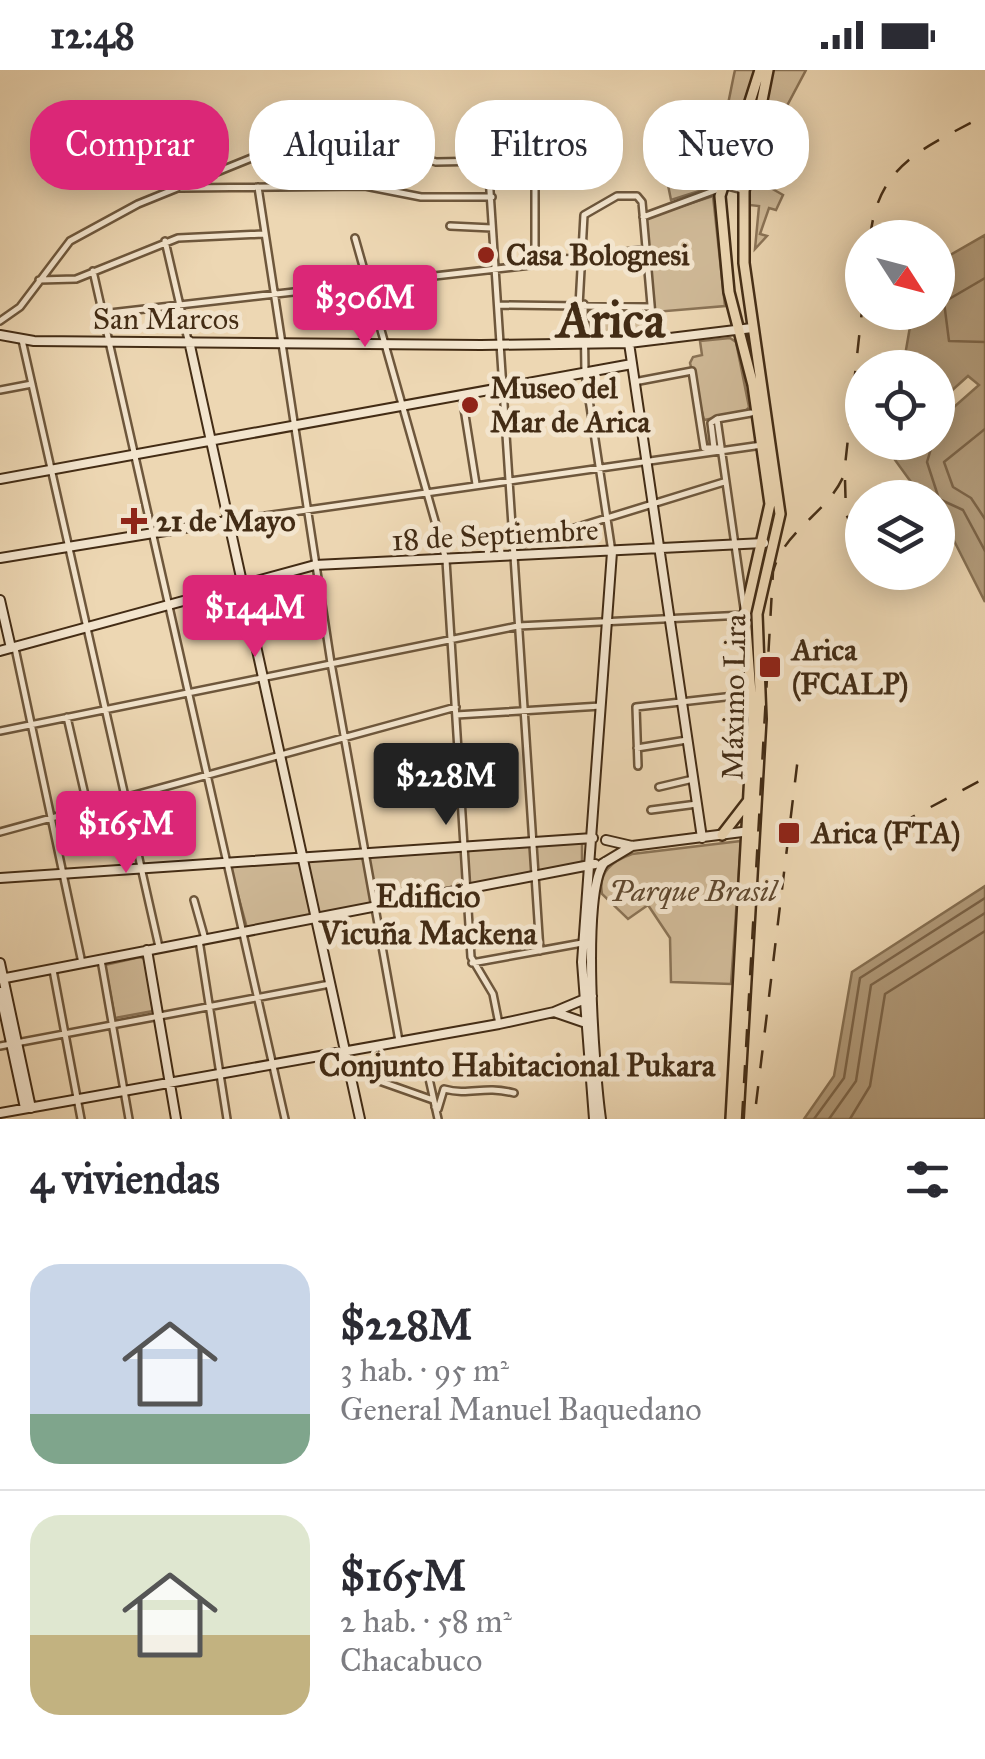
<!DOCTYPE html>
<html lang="es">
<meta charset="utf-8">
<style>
body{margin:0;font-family:"IM FELL Great Primer",serif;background:#f2f2f3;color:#2b2b33;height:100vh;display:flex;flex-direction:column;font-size:38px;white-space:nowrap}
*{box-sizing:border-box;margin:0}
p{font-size:32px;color:#7c7c81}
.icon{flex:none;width:55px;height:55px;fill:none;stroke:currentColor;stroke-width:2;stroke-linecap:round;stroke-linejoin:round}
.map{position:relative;height:1049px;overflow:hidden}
.details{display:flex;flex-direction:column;background:#fff;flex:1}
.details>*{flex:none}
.top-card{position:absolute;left:30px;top:30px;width:925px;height:90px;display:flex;gap:20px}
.needle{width:65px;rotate:126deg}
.controls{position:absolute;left:845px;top:150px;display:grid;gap:20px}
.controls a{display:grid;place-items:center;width:110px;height:110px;border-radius:50%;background:#fff;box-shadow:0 5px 25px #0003;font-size:50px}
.price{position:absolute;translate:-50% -85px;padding:0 22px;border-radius:10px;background:#db2777;color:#fff;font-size:32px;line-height:65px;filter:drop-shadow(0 2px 5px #0008)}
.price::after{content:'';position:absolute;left:50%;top:60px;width:30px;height:22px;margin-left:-15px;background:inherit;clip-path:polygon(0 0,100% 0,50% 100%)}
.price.on{background:#222;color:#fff}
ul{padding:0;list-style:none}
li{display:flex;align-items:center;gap:30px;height:250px;padding:0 30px}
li+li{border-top:2px solid #e1e1e2}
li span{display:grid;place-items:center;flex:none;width:280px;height:200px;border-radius:30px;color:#555}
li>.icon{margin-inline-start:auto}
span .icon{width:120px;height:120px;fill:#fffc;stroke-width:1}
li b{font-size:42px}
h2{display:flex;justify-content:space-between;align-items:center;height:120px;padding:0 30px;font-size:42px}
.chip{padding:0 35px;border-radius:40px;background:#fff;box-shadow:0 5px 25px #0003;font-size:35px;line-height:90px}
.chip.on{background:#db2777;color:#fff}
.status{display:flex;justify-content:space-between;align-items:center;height:70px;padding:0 50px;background:#fff;direction:ltr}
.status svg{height:28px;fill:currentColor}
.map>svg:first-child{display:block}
</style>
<div class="status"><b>12:48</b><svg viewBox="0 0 49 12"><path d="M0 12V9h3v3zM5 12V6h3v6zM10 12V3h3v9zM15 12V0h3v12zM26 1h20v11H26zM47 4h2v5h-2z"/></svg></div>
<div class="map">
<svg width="985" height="1049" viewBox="0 0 985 1049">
<rect width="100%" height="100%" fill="#edd7b3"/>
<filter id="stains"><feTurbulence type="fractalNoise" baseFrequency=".002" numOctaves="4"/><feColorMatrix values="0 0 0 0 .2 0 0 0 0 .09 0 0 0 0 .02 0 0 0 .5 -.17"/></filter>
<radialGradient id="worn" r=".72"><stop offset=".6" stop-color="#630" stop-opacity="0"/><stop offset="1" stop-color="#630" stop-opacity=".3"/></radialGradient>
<path fill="#d0ba98" stroke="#8a7356" stroke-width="2.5" d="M735,0h20l-36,108 -4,8 -44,14 -3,-15c55,-20 56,-66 67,-115z
M772,0h34l-43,81 13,5 -12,28 19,11 -7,15 -7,-2 -9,26 7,2 -12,13 4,-43 -10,-1 1,-16z
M713,126l12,110 -70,6 -10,-94z
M589,240l60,2 2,24 -62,2z
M730,268l6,4 13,65 -4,5 -41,8 -14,-57 3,-6 9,-2 -2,-14z
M741,771l-10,143 -60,-2 -1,-44 -22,-33 -20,14 -26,-25c-4,-22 10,-33 30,-40z
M582,772v21l-335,65 -17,-62z
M140,887l5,2 8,52 -38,7 -10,-53z"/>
<path fill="#b39d7d" stroke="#867053" stroke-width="2.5" d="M985,165v367l-39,-77h-8v-27l-20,-1 -6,-9 4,-3 -7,2 2,-5 -16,-22 18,-17 25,-1v-21l41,-36 -11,-9 -30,27v-35l-35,-1 8,-46 -5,-2 1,-6 31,-1v-50z
M985,816v233h-181l30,-43 18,-104z"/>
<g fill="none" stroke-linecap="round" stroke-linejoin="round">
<path stroke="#7b6449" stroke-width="2.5" d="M985,208l-41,24 5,39 36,1
M985,359l-41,33 9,25 18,11 14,21
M933,372l-6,20 12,37 24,11 22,41
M814,1049l30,-41 16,-100 125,-80
M829,1049l27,-38 15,-96 114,-72
M850,1049l20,-33 15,-92 100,-63"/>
<defs>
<path id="street" d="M258,117l73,476 68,378
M535,117v72
M181,118l184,-2 56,11h71
M643,147l84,-31 16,4
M450,156l42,2
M355,168l91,322 25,397 22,37 6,30
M165,171l23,99
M93,201l192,848
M39,210l37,-1 102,-41 85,-4
M584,234l1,69 27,179
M499,235l152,2
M579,236l5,-91 33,-19h20l5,6 12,137
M101,244l430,-49 8,-7 42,1 64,-10
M0,251l20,-14 50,-66 68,-37 116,-47 34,-8 57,-4 48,4 43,13 52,-1 52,790
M22,270l137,607
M634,312l58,-11 12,77h15
M0,320l32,-6
M462,326l14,88
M714,378l-3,-25 6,-4
M230,451l532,-76
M513,477l211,-65
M15,578l67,315
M456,645l145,-9
M67,647l21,91
M0,661l518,-105 227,-11 -28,-196 34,-6
M637,678l50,-8
M638,696l-2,-59 116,-13
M659,717l34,-8
M651,740l46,-6
M0,762l456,-125
M194,830l11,39
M199,870l28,179
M101,890l28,159
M472,893l110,-20
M53,900l28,149
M0,976l330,-62
M426,995l12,54
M351,1001l82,29
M435,1037l3,2 6,-20c27,7 38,-4 70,4"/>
<path id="secondary" d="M0,265l34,6 447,4 148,-2 123,-15
M189,271l171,778
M629,273l73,495
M0,409l632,-115
M0,488l227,-37
M0,530l11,48
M0,581l315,-86 449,-22
M606,770l26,6 118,-15
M602,794l30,-18
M0,808l593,-40
M147,880l29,169
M0,893l31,145
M0,909l595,-115
M0,922l25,116
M554,942l29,10
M0,1043l499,-89 55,-12 38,-16
M594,1049l-12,-157 30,-410
M601,1049c-6,-42 -21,-231 4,-257"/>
<path id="primary" d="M722,765l27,-35
M731,1049l22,-400 -8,-104 25,-111 -17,-119 -24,-93 -9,-96 40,-126
M738,1049l23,-400 -4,-105 23,-100 -36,-251v-72l24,-121"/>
</defs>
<use href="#street" stroke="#6e573c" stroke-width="10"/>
<use href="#secondary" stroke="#432c15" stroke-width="12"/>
<use href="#primary" stroke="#432c15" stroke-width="14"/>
<use href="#street" stroke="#f3e5ce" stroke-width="5"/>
<use href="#secondary" stroke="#f3e5ce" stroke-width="8"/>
<use href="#primary" stroke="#edd7b3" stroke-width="9"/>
<path stroke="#432c15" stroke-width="2.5" stroke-dasharray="18 18" stroke-linecap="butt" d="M870,168c8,-76 56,-90 115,-123
M845,410l1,34 16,35
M899,754l86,-46
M756,1034l43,-355
M742,1049l31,-547c10,-41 55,-59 71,-97l18,-165"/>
</g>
<g fill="#8f2418" stroke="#f3e5ce" stroke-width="4">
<circle cx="486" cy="185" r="10"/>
<circle cx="470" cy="335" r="10"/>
<path d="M129 436h10v10h10v10h-10v10h-10v-10h-10v-10h10z"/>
<rect x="758" y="585" width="24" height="24" rx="5"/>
<rect x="777" y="751" width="24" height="24" rx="5"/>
</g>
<g text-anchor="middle" stroke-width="10" stroke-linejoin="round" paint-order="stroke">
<g font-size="30" font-weight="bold" fill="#432c15" stroke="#f3e5ce" text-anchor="start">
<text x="506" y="195">Casa Bolognesi</text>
<text x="490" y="328">Museo del<tspan x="490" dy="34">Mar de Arica</tspan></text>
<text x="156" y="461">21 de Mayo</text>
<text x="792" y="590">Arica<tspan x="792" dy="34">(FCALP)</tspan></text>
<text x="812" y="773">Arica (FTA)</text>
</g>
<g font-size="30" fill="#432c15" stroke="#f3e5ce">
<text x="166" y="259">San Marcos</text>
<text transform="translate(495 465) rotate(-3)" y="10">18 de Septiembre</text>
<text transform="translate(734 627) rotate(-89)" y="10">Máximo Lira</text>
</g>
<g font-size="30" font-style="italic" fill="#5f482f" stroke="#f3e5ce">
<text x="693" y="831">Parque Brasil</text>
</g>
<g font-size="32" font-weight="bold" fill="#432c15" stroke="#f3e5ce">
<text x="428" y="837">Edificio<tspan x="428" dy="37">Vicuña Mackena</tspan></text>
<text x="517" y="1006">Conjunto Habitacional Pukara</text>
</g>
<g font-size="50" font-weight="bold" fill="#432c15" stroke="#f3e5ce">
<text x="611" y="267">Arica</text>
</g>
</g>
<rect width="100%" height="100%" filter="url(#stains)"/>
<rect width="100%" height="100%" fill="url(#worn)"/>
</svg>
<div class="controls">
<a><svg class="needle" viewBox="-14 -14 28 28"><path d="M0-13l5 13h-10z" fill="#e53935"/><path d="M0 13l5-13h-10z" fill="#7c7c81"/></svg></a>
<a><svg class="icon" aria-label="locate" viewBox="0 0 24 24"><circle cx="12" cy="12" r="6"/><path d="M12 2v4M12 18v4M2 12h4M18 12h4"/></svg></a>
<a><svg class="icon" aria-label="layers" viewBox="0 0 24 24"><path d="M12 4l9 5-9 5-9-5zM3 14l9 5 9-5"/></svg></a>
</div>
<b class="price" style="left:365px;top:280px">$306M</b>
<b class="price" style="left:255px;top:590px">$144M</b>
<b class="price on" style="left:446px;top:758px">$228M</b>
<b class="price" style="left:126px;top:806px">$165M</b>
<div class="top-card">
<a class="chip on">Comprar</a>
<a class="chip">Alquilar</a>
<a class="chip">Filtros</a>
<a class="chip">Nuevo</a>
</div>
</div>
<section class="details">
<h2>4 viviendas<svg class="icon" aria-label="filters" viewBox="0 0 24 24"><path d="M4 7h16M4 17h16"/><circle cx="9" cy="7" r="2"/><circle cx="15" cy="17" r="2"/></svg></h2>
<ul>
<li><span style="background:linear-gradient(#c9d6e8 75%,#7fa58c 0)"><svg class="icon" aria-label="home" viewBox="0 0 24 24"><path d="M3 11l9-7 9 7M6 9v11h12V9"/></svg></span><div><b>$228M</b><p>3 hab. · 95 m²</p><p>General Manuel Baquedano</p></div></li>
<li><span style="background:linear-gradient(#dfe7d0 60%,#c2b280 0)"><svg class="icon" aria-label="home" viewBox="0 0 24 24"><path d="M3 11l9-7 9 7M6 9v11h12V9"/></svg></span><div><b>$165M</b><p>2 hab. · 58 m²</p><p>Chacabuco</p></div></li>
</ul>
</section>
